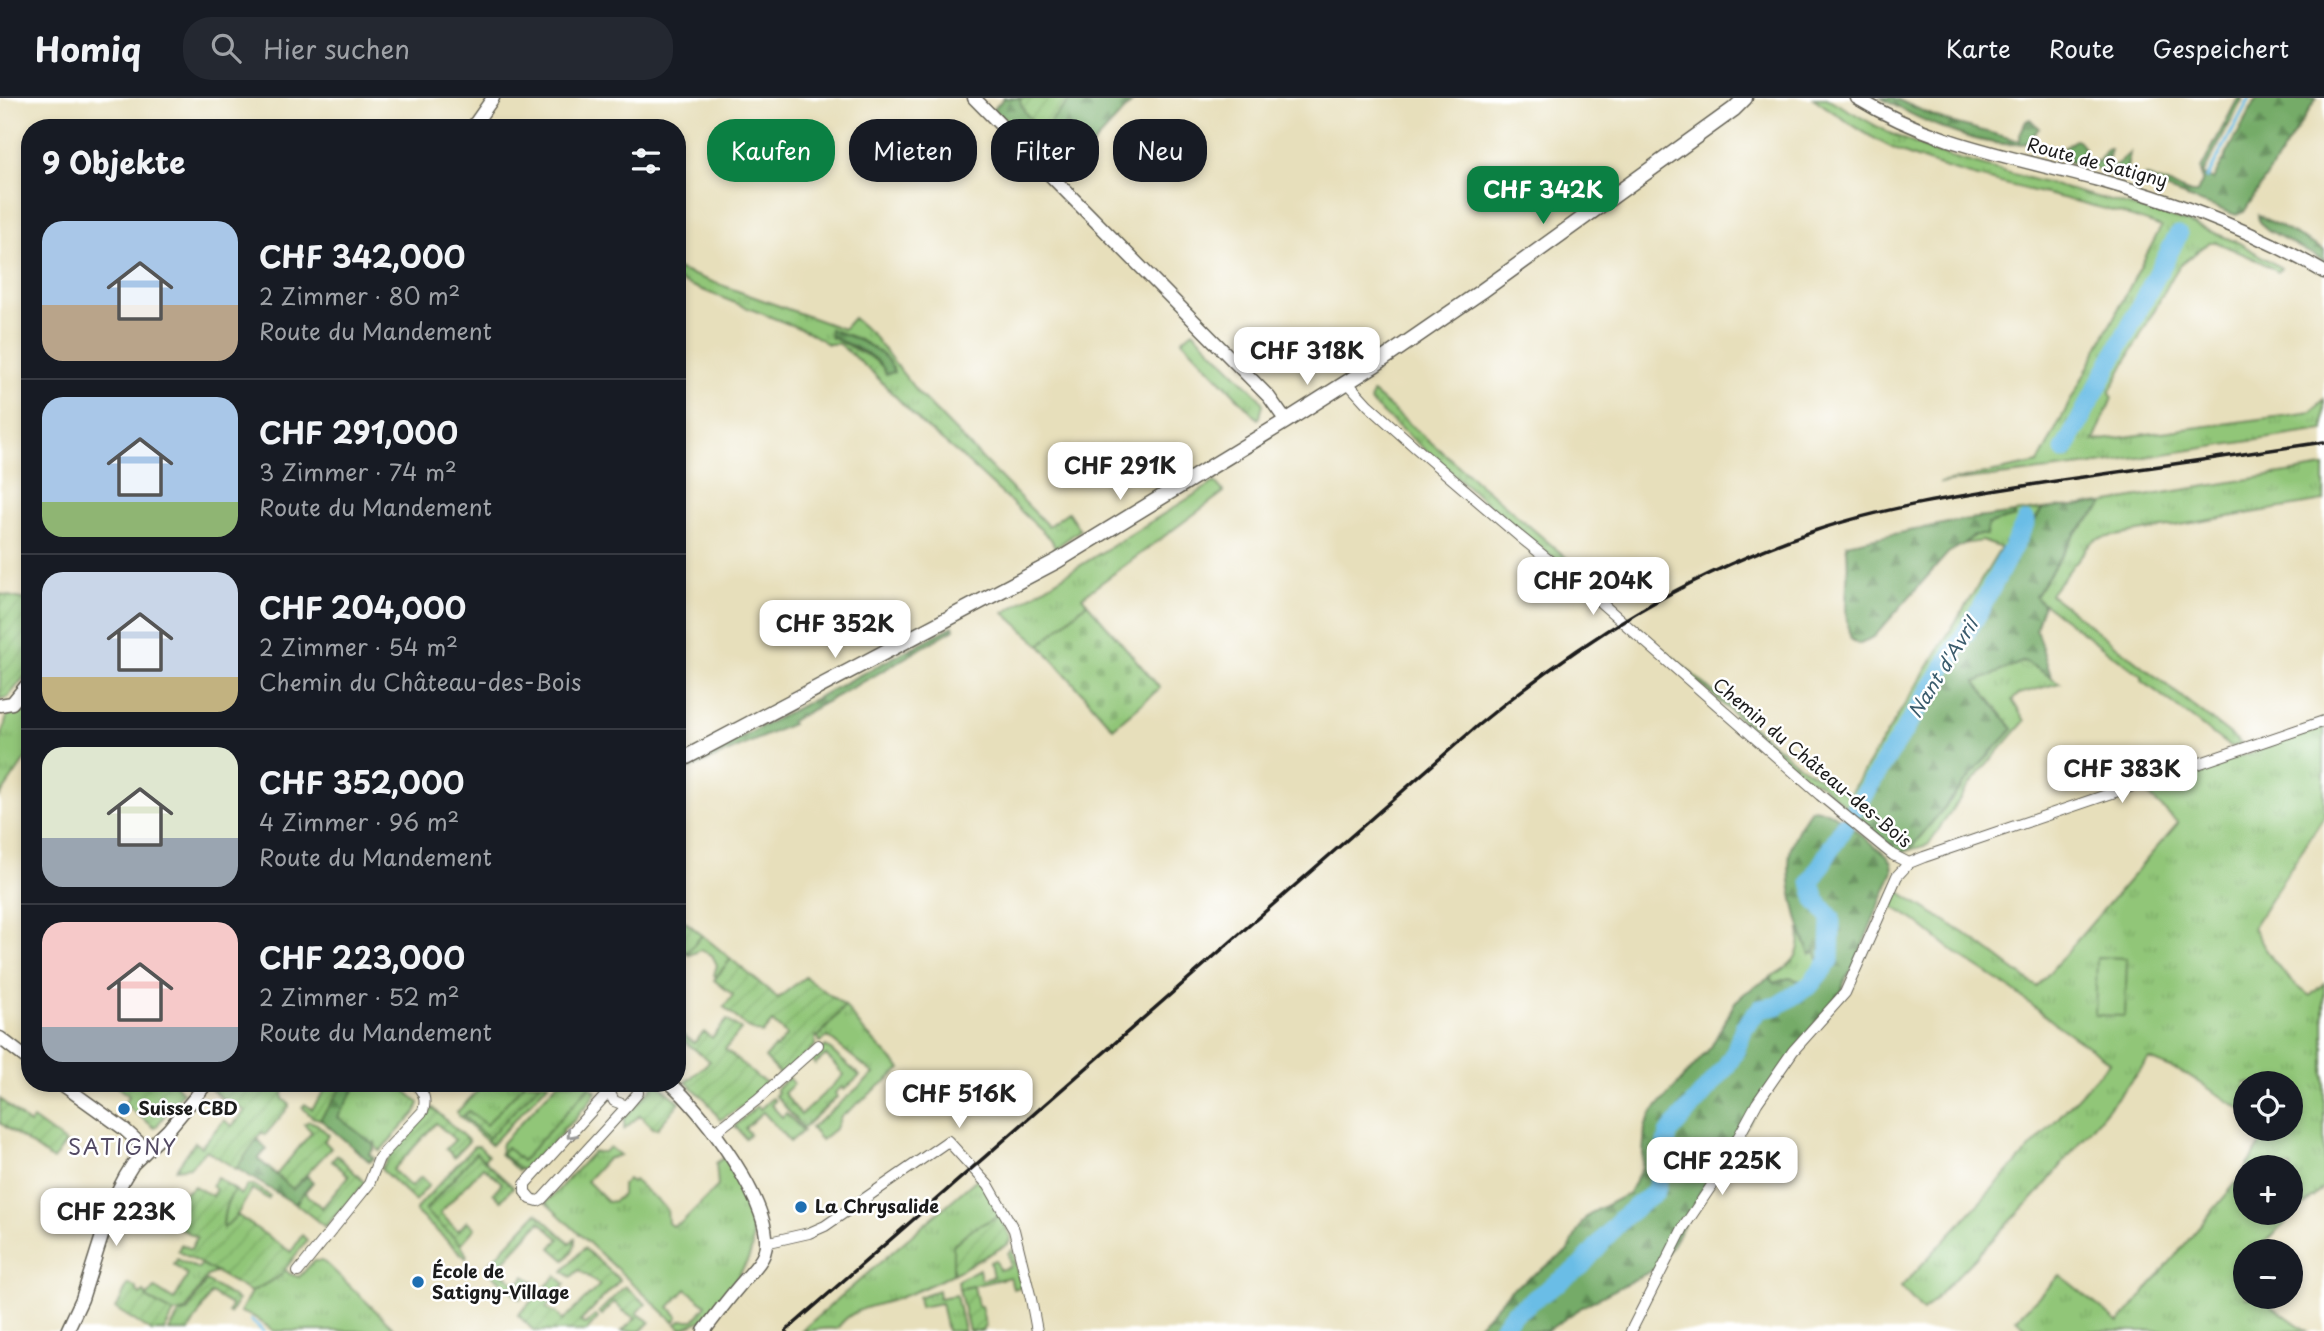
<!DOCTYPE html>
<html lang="de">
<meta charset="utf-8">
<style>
body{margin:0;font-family:"Playpen Sans",sans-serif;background:#242831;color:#f1f3f6;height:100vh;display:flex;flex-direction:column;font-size:26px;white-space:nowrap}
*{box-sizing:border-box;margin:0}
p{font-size:23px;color:#9ea1a6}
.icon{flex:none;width:38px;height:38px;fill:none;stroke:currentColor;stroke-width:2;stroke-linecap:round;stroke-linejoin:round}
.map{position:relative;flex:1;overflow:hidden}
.sheet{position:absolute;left:21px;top:21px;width:665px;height:973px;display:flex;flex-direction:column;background:#171b24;border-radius:28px;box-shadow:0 4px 10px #0003}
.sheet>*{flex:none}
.banner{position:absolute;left:707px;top:21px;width:665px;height:63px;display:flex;gap:14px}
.buttons{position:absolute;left:2233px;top:973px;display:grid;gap:14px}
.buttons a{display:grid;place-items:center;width:70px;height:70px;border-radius:50%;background:#171b24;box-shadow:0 4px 10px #0003;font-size:35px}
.price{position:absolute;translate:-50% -60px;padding:0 16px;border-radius:14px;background:#fff;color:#222;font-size:23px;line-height:46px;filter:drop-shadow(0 2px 4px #0008)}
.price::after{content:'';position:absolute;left:50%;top:42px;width:21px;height:16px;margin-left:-10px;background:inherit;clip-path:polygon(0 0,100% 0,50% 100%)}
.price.current{background:#0b8043;color:#fff}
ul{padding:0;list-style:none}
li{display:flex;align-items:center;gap:21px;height:175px;padding:0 21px}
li+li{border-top:2px solid #363941}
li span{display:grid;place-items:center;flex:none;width:196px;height:140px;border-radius:21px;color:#555}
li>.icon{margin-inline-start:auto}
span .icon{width:84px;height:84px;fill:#fffc;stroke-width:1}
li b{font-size:30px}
h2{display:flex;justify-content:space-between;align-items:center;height:84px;padding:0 21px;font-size:30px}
.pill{padding:0 24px;border-radius:28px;background:#171b24;box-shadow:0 4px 10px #0003;font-size:24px;line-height:63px}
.pill.current{background:#0b8043;color:#fff}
header{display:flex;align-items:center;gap:42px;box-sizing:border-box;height:98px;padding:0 35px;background:#171b24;border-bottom:2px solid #363941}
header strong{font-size:33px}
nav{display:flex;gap:38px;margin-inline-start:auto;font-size:24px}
.search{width:490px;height:63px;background:#242831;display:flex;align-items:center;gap:18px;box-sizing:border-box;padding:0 24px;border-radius:28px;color:#9ea1a6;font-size:26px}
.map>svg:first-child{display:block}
</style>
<header>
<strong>Homiq</strong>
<div class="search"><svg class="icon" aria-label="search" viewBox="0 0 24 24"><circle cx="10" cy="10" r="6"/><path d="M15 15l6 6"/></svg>Hier suchen</div>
<nav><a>Karte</a><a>Route</a><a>Gespeichert</a></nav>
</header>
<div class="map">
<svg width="2324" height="1233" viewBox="0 0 2324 1233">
<defs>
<pattern id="grass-tufts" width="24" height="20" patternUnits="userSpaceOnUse" patternTransform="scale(1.75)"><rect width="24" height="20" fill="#91c678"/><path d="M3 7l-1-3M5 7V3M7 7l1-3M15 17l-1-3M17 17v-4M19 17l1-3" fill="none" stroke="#7caa67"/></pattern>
<pattern id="forest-firs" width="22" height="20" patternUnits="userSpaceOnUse" patternTransform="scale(1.75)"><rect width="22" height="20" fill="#74ab68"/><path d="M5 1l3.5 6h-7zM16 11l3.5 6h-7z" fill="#5e8a55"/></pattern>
<pattern id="cemetery-stones" width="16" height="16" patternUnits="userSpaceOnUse" patternTransform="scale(1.75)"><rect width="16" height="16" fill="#91c678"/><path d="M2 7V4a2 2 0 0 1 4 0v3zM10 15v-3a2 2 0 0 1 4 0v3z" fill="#7caa67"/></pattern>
<pattern id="garden-furrows" width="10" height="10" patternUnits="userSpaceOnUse" patternTransform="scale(1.75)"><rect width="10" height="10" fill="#91c678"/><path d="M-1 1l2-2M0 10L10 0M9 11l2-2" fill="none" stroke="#7caa67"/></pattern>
</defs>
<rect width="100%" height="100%" fill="#fff"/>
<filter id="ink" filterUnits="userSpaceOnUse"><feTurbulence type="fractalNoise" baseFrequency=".0143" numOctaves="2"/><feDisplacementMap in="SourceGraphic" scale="14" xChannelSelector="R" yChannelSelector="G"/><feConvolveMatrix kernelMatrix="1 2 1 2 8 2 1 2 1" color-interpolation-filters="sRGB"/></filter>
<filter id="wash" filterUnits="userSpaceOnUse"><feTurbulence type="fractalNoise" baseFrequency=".00686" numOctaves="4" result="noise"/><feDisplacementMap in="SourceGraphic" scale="28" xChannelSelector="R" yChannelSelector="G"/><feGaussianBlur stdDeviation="1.57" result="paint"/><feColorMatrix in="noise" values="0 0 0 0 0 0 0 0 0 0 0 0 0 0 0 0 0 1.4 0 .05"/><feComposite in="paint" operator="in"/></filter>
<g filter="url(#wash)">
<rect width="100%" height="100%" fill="#e7dfbb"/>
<path fill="url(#grass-tufts)" stroke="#56714a" stroke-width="2" fill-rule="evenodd" d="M1813,0h14l60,34 50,21 250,69 52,21 42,25 -3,4 -19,-11 -43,-19h-6l-30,23 -7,11 -63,115 2,7 -18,43 218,-29 12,-13v31l-232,35 -152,18 98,-20 123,-236c-80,-30 -167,-40 -247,-70 -37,-13 -69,-37 -101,-59zM2173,133l11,4 -114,214 -13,1z
M677,171l166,60 10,-11 19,16 47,60 129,132 20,-14 12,18 -25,18 -4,-9 -90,-83 -39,-32 -50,-52 -33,-28h-11l-22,-13 -129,-51zM830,232c20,4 59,20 63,42l-9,-4 -12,-10 -41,-21z
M1193,233l64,64 6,9 -3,13 -2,2 -76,-79z
M1372,295h1l228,194 -9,3 -116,-96 -106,-92z
M2324,369v34l-227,38 -6,4 -41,51 192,150 -12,3 -89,-67 2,-3 -108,-80 41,-64 27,-28 -1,-2z
M1215,384l9,10 -142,105 5,6 -47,42 -36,-32z
M2042,411l-7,11 -15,2 -50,91 -122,195 -29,-25 -11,-4 -170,-149 2,-1 157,135 52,31 152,-247 -19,-7 -18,3 24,-20 27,-7 -1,-4z
M2024,563l36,22 -41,11 -7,6 13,21 -55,63 -42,61 -19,5 69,-83 35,-38 -37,-47z
M15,612l15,3v39l-30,44v-53l7,-27z
M2324,629v89l-71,111c14,27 32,52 57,69l14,-13v204l-68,64h-11v46h14l48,34h-278l-13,-12 44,-44 59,48 117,-140 9,-14v44h46v-46h-45l25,-38h20v-46h-46v29l-57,-37 -39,-16 -108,131 -118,121 -22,-24 209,-225 -53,-37 -43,-34 -57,-37 -43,-34 -26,-16 7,-15 78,50 64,48 141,-164 -35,-33z
M1799,831l11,25 5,-3 6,14 -16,17 -16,-4 -15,5 -5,-5c22,-13 34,-20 30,-49z
M702,837l29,24 -15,18 -2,-2 3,-10 -5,-10 -11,-5 -12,5 -2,-2z
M845,908l20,26 36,37 -60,48 -5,11 -15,12 -10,-12 63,-54 -46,-37 -8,5 -2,-5z
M826,948l34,30 -16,14 -2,-3 -7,6 2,4 -34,31 -28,-33 3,-2 -2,-4 13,-11 5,6 -10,9 17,22 43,-40 -18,-20 -11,9 -4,-5z
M358,985h39l22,20 -3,9 -36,39 -4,-4 -1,-5 -2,2 -36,-27z
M485,985h64l-58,62 -33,-30 -1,-3z
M558,985h29l3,3 -72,85 -18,-17 2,-11z
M772,1000l3,3 -4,4 11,12 4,-4 17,18 -13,11 -27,-30 -18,16 5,6 -5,4 -10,-12 22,-20 3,3z
M474,1048h5l9,9 -4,5 -8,-7 -51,57 36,34 6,12 -1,2 -50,-46v-3z
M610,1049l10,8 -13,4 -20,22 21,21 6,-1 8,-6v-10l6,-6 4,3 2,-2 33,29 1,14 4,3 10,-4 36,-36 -2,-23 9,-6c13,26 36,71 24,100 -10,23 -31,43 -46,63l-22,9 -5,-5 7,-4h11l12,-15 -20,-16 -17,18 9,10 -4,5 -128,-119 47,-51h11z
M979,1079l21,38 -31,16 -16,14v29c-18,9 -37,18 -57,25 -22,8 -45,8 -59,30 -13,-2 -23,2 -36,2z
M248,1087h6l16,11 -2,3 -16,-10 -15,26 -14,15c0,-15 2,-29 12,-40l6,5z
M1012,1152l9,37 -8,2 -3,-12 -51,12 -1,-9 21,-11 2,11 12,-3 -3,-15 6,-2 3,10 11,-3 -2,-14z
M177,1161l21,10 4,-6 15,9 -10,4 -22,35 -11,2 -28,-15 9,-10 19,12 14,-25 -14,-10z
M314,1163h8l4,2 71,68h-123l-20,-14 -14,-5 11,-20 29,-16 4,-7 6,5 9,3z
M938,1192l1,8 17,-3 8,36h-17l-6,-28 -21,4 -2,-10z"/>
<path fill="url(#forest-firs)" stroke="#486442" stroke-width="2" d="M1004,0h18l-2,2 23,28 29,-30h64l-74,80 -69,-69z
M1881,0h13l49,22 77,21v-7l6,-13 4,-2 9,9 -12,15c-44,8 -108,-23 -146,-45z
M2238,0h5l-40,76 10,6 44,-82h60l-73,114 -8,3 -88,-32 -3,-7 46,17h6l5,-11 -1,-13z
M2075,42h3l7,8 -4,9 17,5 9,-13h4l-4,15 8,2 15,-13 -4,21 -6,2 -54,-15 -7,-5 -2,-3z
M2258,117l66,35v11l-56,-31 -9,-8z
M830,231c20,7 58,20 64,43l-8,2c-6,-19 -38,-29 -55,-37z
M2102,405l1,2 -27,28 -41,63 8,8 -7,25 15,47 -27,-15 -48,21 37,47 -35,38 -69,83 -9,4 -44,-38 14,-16 114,-187 58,-104z
M2014,415l1,4 -27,7 -2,11h-12l-10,9 -16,9 -74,84 -16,7 -7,-5c-11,-31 1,-64 -5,-95l116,-24z
M953,528l1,3 -80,47 -83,45 1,3 -115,51v-4z
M1811,711l16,2 13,7 47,38 5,7 1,8 -39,95 -11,17 -1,7 -27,33 -108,163 -48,81 -74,38 -38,26h-74l38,-41 56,-38 16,-31 6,-7 39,-20 14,-26 3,-41 6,-13 60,-67 24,-45 10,-9 24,-15 5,5 15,-5 26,7 14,-12 6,-12 -14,4 -5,-14 -6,3c-12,-27 -26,-78 -19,-107 4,-14 12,-26 20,-38z
M345,985h13l-20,34 35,27 1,5 -5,5 5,4 -4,4 -50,-43z
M256,1040l11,11 -9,10 35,30 14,-13 6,6 -18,22 -59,-36z"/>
<path fill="url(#cemetery-stones)" stroke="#56714a" stroke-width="2" d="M1087,505l73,85 -47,40 -73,-83z"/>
<path fill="url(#garden-furrows)" stroke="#56714a" stroke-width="2" d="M1022,0h50l-28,30c-11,-3 -22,-17 -24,-28z
M0,496l30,7v69l-22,27 -8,2z
M677,817l25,20 -15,18 -10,-8z
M731,861l47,39 27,-21 40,29 -27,31 -3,-1v10l-34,29 -16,-17 9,-11 2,1 11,-13 -15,-13 -10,12 -14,-6 -24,-21 9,-12 -19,-15z
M727,922l14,10 -16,19 32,28 9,5v5l-22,18 -24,15 -14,-20 -20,-18 24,-21 -33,-25v-6l17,13 10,-11 8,6z
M112,985h62l9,9 -28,36 -31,-24 5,-8z
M217,985h74l-8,10v6l6,5v3l-24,28 -3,-3 -26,37 -30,-19 -16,17 -14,2 19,-27 6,5 23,-27 8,6 13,-15 -4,-3 -5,2 -24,-20z
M330,985h15l-25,36 -8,-2 -10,-10 3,-3 7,5z
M525,985h16l-53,55 -25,-22 6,-5 17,14z
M656,985l24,19 -23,27 -4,-1 -13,-13 -16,14v-11z
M590,988l6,6 -11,17 -2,-1 -8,12 -13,10 1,2 -33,36 -9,2 -20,-17 6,-6 15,14z
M0,1001l29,25 4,-5 33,24 -13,17 -53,-37z
M433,1010l36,33 -15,16 -8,-8 9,-9 -19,-17 -43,47 18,17 10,-10 8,8 -14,16 -34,-32 13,-19z
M309,1023l8,3 12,11 -5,6 7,7 -38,41 -17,-14 36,-43 -8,-8z
M476,1055l37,34 -12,14 -8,-8 9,-10 -19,-16 -43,46 18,18 9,-10 8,7 -14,16 -36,-33z
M337,1057l28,28 -40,44 -29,-23 8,-12 18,16 27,-32 -17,-15z
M217,1079l18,13c-10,11 -12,25 -12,39l14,-14 54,37 11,-17 5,5 -27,36 -29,16 -73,-41 3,-7 10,5 6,-12 -30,-15 -13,-4 7,-10 11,6 13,-21 9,-7 18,10 4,-7 -4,-3z
M537,1115l33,30 5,-5c1,10 -4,15 -10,22l-14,-12 8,-9 -19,-17 -42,46 19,17 8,-9 9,6 -14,17 -35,-31z
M1000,1117l11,23 -3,6 -55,30v-29l16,-14z
M584,1150l36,32 -40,42 6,2 10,-9 2,3 -11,13h-53l-16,-16 38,-39 9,8 -19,24 12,6 4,7 38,-36 -21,-15 -8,7 -8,-6z
M206,1183l32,19 -8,14 -2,-1 3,-8 -20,-12 -22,38h-20l10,-17 8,-2z
M128,1186l7,3 5,8 4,-3 3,4 -1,2 28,15 -10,18h-13l-35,-22z
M625,1188l21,18 -9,9 13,9 -9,9h-19l14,-13 -13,-7 -9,-9 -12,13 -3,-3z
M974,1188l4,20h3l5,21 -3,1 1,3h-15l-10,-42z"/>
<path fill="#91c678" stroke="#56714a" stroke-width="2" d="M2097,859l30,1 -2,58 -30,-1z"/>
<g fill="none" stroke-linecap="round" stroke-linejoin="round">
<path stroke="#6abde6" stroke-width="3.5" d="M2207,80l43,-80
M251,1222l12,11"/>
<path stroke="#6abde6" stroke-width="19" d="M2064,352l114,-215
M1854,712l123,-195 49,-93
M1500,1233l13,-17 68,-48 41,-48 34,-27 12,-57 57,-66 10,-16 9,-25 16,-18 17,-3 33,-21 20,-25 1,-42 -15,-18 -5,-18 33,-56"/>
</g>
</g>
<g filter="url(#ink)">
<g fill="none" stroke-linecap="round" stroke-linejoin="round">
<defs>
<path id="minor" d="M1347,284l21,23 48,43 103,88 81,66 220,193 73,60 16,8
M617,985l-92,101v8l6,7 7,2 4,-2 85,-93 11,-13 -1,-10
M609,993l5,10 13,5
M714,1035l44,-34 60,-54
M765,1145l44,-10 16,-7 123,-85 41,45 25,44 17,69 6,32
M298,1174l71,-88 10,-26 44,-47c4,-12 0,-19 -8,-28
M1631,1233l52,-103 31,-46 43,-79 36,-52 52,-58 52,-117 12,-13 15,-6 400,-136"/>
<path id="tertiary" d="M974,0l295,299 17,24
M1857,0c76,47 156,59 241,82 79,22 155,50 226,92
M472,30l21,-30
M0,607l12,-2 18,-22
M0,940l30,23
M60,985l64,46 23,21
M670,985c31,26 110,129 94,171 -4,11 -16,21 -23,30 -13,15 -25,31 -37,47
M67,1233l15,-32 32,-101 11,-21 8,-13 35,-34 39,-47"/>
<path id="secondary" d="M677,664l380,-201 229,-140 90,-57 106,-73 252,-182 11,-11"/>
</defs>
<use href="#minor" stroke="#636054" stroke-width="12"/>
<use href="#tertiary" stroke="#636054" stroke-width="15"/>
<use href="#secondary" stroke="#636054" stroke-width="17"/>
<use href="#minor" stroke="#fff" stroke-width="10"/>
<use href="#tertiary" stroke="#fff" stroke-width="12"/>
<use href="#secondary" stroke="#fff" stroke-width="14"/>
<path stroke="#1c1c1c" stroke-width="3.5" d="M786,1233l691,-605c105,-87 207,-150 337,-195 80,-27 165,-38 248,-51 87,-12 175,-25 262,-38"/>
</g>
<defs><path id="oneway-chevron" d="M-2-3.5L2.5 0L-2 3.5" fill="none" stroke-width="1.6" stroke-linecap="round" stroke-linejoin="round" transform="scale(1.75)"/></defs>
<use stroke="#999" href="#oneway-chevron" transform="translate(571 1036) rotate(132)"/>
</g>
<g fill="#1f6fb2" stroke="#fff" stroke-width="2.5">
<circle cx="124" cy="1011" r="7"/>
<circle cx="801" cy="1109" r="7"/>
<circle cx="418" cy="1184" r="7"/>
</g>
<g text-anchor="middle" stroke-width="5" stroke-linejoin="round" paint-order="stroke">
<g font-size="18" fill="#1c1c1c" stroke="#fff">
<text transform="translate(2097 65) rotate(15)" y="6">Route de Satigny</text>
<text transform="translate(1812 665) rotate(40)" y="6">Chemin du Château-des-Bois</text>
</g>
<g font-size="18" font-weight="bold" fill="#1c1c1c" stroke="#fff" text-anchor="start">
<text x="138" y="1017">Suisse CBD</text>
<text x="815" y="1115">La Chrysalide</text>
<text x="432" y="1180">École de<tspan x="432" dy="21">Satigny-Village</tspan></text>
</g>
<g font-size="19" font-style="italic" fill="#3b5c6d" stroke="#fff">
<text transform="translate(1943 570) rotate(-58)" y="7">Nant d'Avril</text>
</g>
<g font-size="21" letter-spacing="2" fill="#544b64" stroke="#fff">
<text x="123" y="1057">SATIGNY</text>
</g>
</g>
</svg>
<div class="buttons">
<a><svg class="icon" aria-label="locate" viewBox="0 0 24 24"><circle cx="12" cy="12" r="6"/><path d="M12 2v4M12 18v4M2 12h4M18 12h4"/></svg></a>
<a>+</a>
<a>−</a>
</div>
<b class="price current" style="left:1543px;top:128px">CHF 342K</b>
<b class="price" style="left:1307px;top:289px">CHF 318K</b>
<b class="price" style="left:1120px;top:404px">CHF 291K</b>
<b class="price" style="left:1593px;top:519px">CHF 204K</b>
<b class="price" style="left:835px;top:562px">CHF 352K</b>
<b class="price" style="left:2122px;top:707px">CHF 383K</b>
<b class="price" style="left:959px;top:1032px">CHF 516K</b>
<b class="price" style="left:1722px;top:1099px">CHF 225K</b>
<b class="price" style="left:116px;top:1150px">CHF 223K</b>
<div class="banner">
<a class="pill current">Kaufen</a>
<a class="pill">Mieten</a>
<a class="pill">Filter</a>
<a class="pill">Neu</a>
</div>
<section class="sheet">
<h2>9 Objekte<svg class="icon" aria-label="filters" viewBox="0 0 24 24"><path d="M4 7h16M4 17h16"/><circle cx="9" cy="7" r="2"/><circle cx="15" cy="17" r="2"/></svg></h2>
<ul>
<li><span style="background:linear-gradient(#a9c7e8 60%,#b9a48a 0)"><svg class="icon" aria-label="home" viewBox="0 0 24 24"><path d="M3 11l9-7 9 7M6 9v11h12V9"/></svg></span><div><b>CHF 342,000</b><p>2 Zimmer · 80 m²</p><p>Route du Mandement</p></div></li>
<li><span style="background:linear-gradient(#a9c7e8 75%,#8fb573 0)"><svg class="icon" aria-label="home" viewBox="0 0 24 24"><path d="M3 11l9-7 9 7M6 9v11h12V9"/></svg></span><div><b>CHF 291,000</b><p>3 Zimmer · 74 m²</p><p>Route du Mandement</p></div></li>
<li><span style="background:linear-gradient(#c9d6e8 75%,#c2b280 0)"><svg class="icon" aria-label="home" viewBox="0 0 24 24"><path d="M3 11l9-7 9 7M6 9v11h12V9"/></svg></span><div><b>CHF 204,000</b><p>2 Zimmer · 54 m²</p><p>Chemin du Château-des-Bois</p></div></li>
<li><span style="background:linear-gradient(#dfe7d0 65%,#9aa5b1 0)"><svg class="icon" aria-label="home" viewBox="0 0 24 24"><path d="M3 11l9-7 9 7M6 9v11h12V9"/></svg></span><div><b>CHF 352,000</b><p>4 Zimmer · 96 m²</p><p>Route du Mandement</p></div></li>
<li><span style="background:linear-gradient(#f6c9c9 75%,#9aa5b1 0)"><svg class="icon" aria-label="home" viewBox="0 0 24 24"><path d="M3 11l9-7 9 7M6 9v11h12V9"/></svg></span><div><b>CHF 223,000</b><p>2 Zimmer · 52 m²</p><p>Route du Mandement</p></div></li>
</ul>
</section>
</div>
